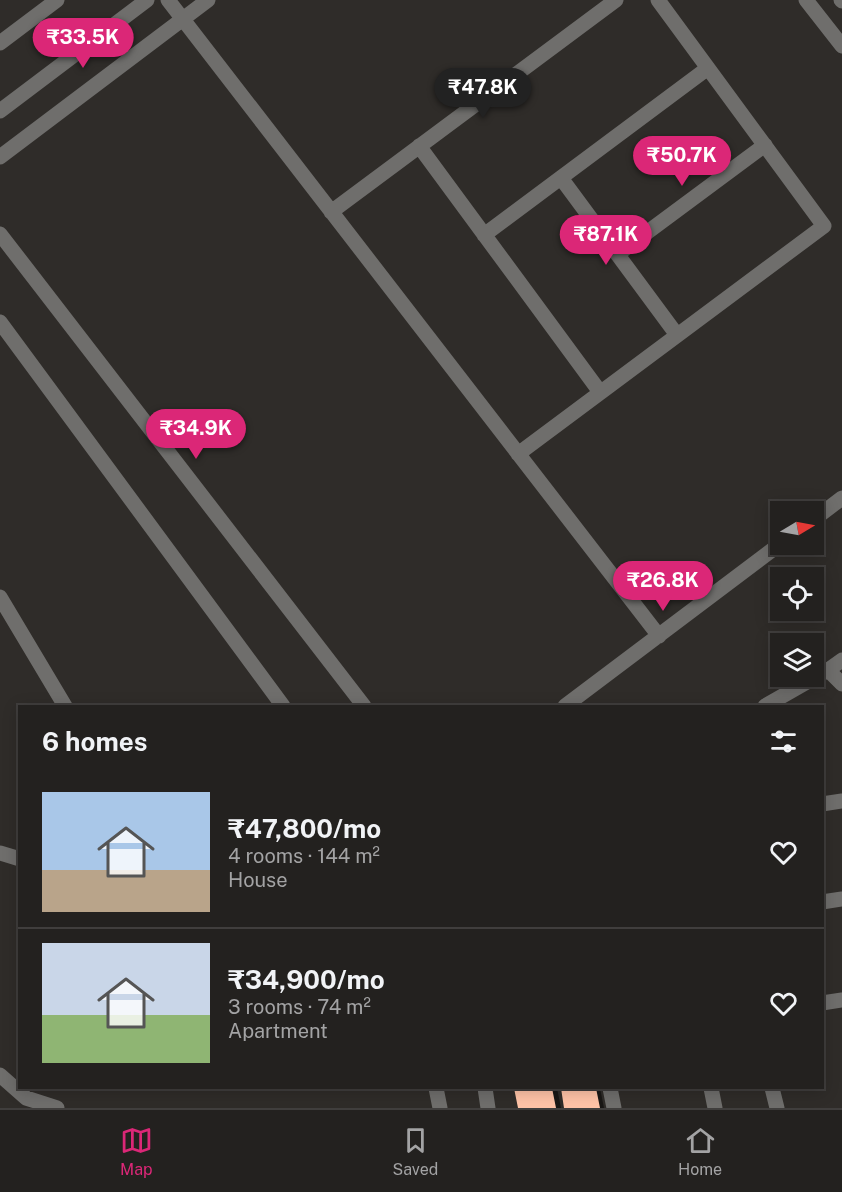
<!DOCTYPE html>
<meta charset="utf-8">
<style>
body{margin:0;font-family:"Public Sans",sans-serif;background:#2b2928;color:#f1f3f6;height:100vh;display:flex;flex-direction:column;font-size:22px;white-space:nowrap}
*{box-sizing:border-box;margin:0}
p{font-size:20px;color:#a3a3a4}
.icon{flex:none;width:33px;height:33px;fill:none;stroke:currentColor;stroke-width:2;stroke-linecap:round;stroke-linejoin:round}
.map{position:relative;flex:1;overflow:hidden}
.sheet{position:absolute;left:18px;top:705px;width:806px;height:384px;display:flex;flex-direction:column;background:#23211f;border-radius:0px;box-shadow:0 3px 15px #0003,0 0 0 2px #403e3d}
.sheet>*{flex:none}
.needle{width:39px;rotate:80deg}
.controls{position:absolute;left:770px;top:501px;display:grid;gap:12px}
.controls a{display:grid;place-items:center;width:54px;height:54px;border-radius:0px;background:#23211f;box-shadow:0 3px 15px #0003,0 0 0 2px #403e3d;font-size:30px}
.price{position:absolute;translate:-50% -51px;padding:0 14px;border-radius:21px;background:#db2777;color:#fff;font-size:20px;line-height:39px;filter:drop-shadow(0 2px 3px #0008)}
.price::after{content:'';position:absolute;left:50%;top:36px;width:18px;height:14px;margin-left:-9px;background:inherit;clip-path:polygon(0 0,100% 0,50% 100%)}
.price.on{background:#222;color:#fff}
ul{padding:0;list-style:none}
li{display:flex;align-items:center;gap:18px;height:150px;padding:0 24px}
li+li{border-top:2px solid #403e3d}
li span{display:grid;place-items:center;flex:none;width:168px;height:120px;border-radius:0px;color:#555}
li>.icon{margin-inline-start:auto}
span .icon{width:72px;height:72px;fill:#fffc;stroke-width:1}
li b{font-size:26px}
h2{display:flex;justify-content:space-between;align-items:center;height:72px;padding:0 24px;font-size:26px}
.menu{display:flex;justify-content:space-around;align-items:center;height:84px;border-top:2px solid #403e3d;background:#23211f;font-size:16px;color:#a3a3a4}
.menu a{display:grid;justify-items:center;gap:3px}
.menu .on{color:#db2777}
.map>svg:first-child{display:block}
</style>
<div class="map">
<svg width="842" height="1108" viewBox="0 0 842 1108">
<rect width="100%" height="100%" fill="#2f2c29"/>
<path fill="#0007" d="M516,1088h41l4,20h-42z
M562,1088h38l4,20h-38z"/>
<path fill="#ffc3a7" d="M514,1088h38l4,20h-38z
M561,1088h35l4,20h-36z"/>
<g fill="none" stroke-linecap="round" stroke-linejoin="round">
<path stroke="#6f6e6c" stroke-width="15" d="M168,0l491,636
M806,0l36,46
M841,0l1,1
M0,43l57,-43
M0,111l147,-111
M419,146l181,246
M0,157l208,-157
M561,178l116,157
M331,212l285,-212
M0,234l364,472
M484,235l224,-167
M618,254l147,-109
M0,322l283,384
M518,454l306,-228 -166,-226
M813,520l29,-22
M0,597l65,109
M842,660l-14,10 14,14
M565,706l215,-162
M765,706l63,-36
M822,804l20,-3
M0,853l20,6
M822,902l20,-3
M822,1003l20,-3
M0,1075l26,23 31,10
M436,1088l4,20
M485,1088l3,20
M610,1088l4,20
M711,1088l4,20
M772,1088l5,20"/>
</g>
</svg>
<div class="controls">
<a><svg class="needle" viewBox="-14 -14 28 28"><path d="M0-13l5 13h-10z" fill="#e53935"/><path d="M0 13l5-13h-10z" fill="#a3a3a4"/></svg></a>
<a><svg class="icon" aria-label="locate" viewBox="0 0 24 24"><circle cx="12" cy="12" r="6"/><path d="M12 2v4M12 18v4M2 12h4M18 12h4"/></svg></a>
<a><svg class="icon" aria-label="layers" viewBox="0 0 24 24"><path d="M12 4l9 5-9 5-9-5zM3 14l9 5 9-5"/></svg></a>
</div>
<b class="price" style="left:83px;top:69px">₹33.5K</b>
<b class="price on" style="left:483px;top:119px">₹47.8K</b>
<b class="price" style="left:682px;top:187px">₹50.7K</b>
<b class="price" style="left:606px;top:266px">₹87.1K</b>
<b class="price" style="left:196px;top:460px">₹34.9K</b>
<b class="price" style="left:663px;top:612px">₹26.8K</b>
<section class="sheet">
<h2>6 homes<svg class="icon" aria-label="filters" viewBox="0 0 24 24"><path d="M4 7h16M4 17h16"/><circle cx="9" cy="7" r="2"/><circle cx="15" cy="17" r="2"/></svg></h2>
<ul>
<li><span style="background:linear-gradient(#a9c7e8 65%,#b9a48a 0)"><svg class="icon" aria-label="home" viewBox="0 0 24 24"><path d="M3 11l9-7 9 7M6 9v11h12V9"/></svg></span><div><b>₹47,800/mo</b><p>4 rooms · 144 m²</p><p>House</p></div><svg class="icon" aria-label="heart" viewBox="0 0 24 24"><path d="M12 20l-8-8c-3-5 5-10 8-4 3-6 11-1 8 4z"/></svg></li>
<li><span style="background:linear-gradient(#c9d6e8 60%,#8fb573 0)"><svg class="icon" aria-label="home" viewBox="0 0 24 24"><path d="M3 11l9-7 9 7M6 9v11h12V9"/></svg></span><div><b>₹34,900/mo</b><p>3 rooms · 74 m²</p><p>Apartment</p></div><svg class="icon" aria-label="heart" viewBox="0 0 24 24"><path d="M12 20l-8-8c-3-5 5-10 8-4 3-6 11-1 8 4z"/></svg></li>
</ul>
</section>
</div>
<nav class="menu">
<a class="on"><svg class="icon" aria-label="map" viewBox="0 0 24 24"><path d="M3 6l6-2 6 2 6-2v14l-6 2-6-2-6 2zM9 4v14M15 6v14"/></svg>Map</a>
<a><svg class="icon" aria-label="saved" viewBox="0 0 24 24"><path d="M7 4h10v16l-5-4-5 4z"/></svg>Saved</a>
<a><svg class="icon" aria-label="home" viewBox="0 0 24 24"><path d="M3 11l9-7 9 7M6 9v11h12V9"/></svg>Home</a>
</nav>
